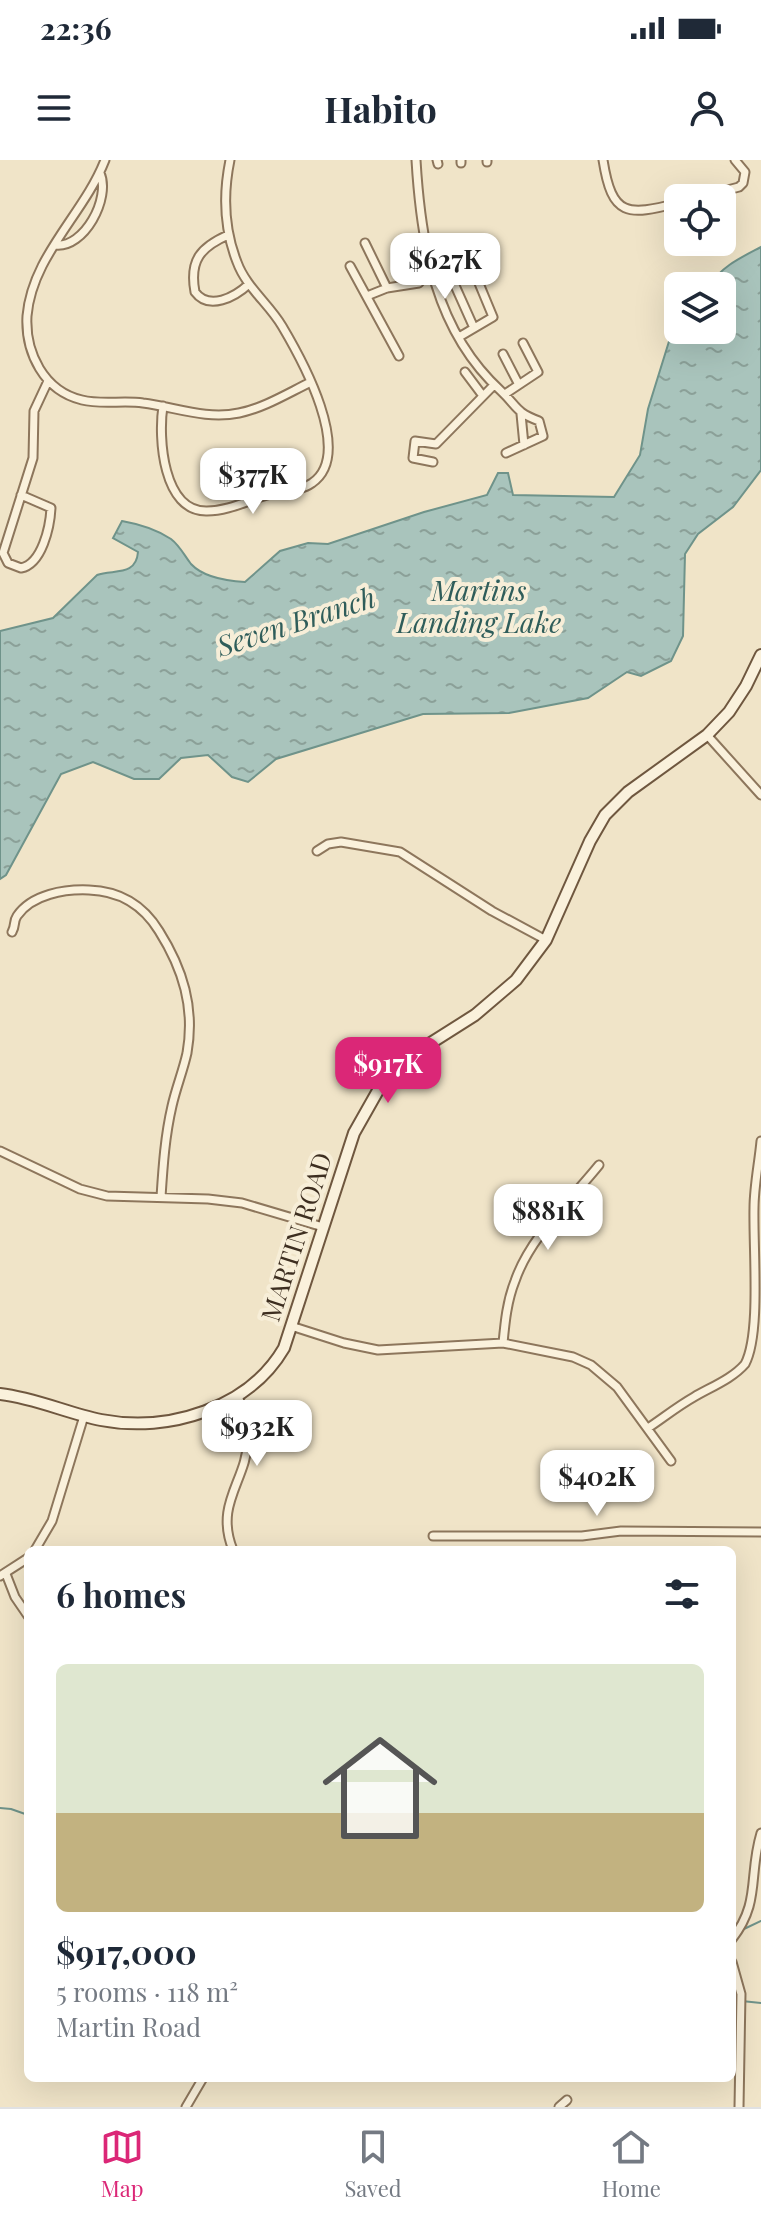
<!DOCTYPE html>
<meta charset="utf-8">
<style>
body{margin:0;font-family:"Playfair Display",serif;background:#f2f2f3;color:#1f2937;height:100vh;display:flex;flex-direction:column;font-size:30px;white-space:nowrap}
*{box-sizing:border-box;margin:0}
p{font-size:26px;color:#747a83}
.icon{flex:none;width:44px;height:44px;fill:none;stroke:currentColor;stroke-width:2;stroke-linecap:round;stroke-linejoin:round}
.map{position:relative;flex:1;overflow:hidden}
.details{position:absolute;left:24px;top:1386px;width:712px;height:536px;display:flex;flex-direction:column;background:#fff;border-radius:12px;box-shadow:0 8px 32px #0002}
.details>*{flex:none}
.buttons{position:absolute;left:664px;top:24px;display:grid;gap:16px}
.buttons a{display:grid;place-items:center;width:72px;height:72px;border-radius:12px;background:#fff;box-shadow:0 8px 32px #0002;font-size:40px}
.price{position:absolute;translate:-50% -68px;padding:0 18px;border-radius:16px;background:#fff;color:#222;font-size:26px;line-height:52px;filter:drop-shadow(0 2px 4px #0008)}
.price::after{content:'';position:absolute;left:50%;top:48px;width:24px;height:18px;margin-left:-12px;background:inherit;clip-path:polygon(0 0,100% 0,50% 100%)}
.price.active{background:#db2777;color:#fff}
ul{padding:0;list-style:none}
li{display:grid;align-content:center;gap:16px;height:424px;padding:0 32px}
li span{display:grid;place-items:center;height:248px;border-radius:12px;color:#555}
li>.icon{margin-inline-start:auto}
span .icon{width:144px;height:144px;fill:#fffc;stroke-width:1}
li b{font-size:34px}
h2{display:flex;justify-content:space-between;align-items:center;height:96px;padding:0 32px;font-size:34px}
.status{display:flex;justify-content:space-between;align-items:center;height:56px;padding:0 40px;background:#fff;direction:ltr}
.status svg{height:22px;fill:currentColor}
header{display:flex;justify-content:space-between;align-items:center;height:104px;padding:0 32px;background:#fff;font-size:36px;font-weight:700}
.dock{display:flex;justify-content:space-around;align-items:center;height:112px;border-top:2px solid #e0e1e3;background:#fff;font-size:22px;color:#747a83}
.dock a{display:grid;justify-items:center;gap:4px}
.dock .active{color:#db2777}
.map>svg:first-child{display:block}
</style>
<div class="status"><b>22:36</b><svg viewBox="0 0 49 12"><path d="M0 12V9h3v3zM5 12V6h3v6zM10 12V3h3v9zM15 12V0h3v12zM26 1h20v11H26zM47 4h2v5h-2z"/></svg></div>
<header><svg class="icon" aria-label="menu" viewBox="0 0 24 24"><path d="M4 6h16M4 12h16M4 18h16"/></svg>Habito<svg class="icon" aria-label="person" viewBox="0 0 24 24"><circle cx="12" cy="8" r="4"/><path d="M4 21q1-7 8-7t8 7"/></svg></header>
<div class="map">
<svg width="761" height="1947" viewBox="0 0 761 1947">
<defs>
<pattern id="water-ripples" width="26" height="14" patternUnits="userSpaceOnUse" patternTransform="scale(2)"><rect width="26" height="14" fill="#a9c4bc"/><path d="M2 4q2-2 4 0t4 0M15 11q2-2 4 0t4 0" fill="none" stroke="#8ba098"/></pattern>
</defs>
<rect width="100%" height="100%" fill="#f0e4c8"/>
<path fill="url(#water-ripples)" stroke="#6f938a" stroke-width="2" d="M761,87v223l-28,37 -35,27 -13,20 -2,82 -12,25 -30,15 -14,-4 -39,26 -79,15 -86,1 -147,45 -28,23 -16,-5 -24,-22 -27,3 -22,21h-25l-41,-17 -32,12 -55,101 -6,4v-248l53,-13 44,-43c16,-6 39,2 41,-23l-25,-14 9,-17c17,3 34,8 49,18 9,7 13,16 20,25 13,14 36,17 54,18l35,-31 28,-8 20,1 96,-32 63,-17 11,-22h10l5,22 101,2 26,-42 8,-46 23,-74 7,-9v4h44v-44h-13c13,-20 31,-28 52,-39z"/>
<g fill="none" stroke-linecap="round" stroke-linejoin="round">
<path stroke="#6f938a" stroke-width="2" d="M0,1648l11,1 17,6
M744,1769l17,-8
M732,1840l29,3"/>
<defs>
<path id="street" d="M105,0c-21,54 -73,96 -78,156 -2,37 17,75 55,84 20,5 41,0 61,3 32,4 63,17 96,10 25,-5 49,-20 72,-31
M416,0c5,84 19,171 85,231 17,16 14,21 38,30l4,15 -37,17
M437,0l1,4
M461,0v3
M487,0v2
M603,0c9,57 24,56 75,43
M697,38l42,-11 4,-4 2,-11 -10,-12
M228,75c-27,12 -39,25 -33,57 14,19 40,5 54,-8
M365,83l22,45
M55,85c29,4 56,-47 45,-72
M444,101l30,67
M350,106l49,90
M367,136l20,-8 32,-5 11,-16 36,-15 27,65 -34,20
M503,194l15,29
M465,212l18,24
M505,234l33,-22 -15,-29
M163,246c-5,32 0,106 44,105 23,0 43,-12 64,-17 14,-3 30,-3 41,-11 43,-29 -11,-125 -30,-157 -13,-22 -36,-39 -45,-64 -13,-33 -14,-68 -7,-102
M521,254l3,31
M433,302l-20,-4 2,-17 21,3 58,-59
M21,335l30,13c-1,19 -9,56 -30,60l-13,-5 -5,-10 30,-95 1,-47 14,-30
M707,575l54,60
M317,691l11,-7 13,-2 59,10 92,59 54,29
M12,772c4,-7 1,-10 5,-16 15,-22 48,-27 72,-26 31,1 54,15 70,41 24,38 36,77 28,122 -4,18 -11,35 -15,53 -7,30 -9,60 -11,91
M0,991l80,38 27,7 101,3 34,4 81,24
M291,1166l53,17 34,7 125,-7 70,14 18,8 26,22 54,74
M503,1183c2,-21 4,-42 12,-62 15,-44 55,-80 84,-116
M648,1268c15,-10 30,-22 46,-31 17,-10 38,-18 51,-33 16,-30 8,-114 9,-156 0,-22 5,-45 7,-67
M433,1376h149l39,-5 140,1
M35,1390l17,-29 32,-105
M233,1390c-19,-47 14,-69 15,-111 0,-15 -5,-29 -10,-43
M6,1414l9,23 13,19
M0,1416l28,-18
M732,1779c29,-37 16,-63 29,-106
M732,1802l9,32 -2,113
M186,1947l17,-29
M559,1947l8,-7"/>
<path id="secondary" d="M0,1234c35,4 67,19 101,26 68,13 148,-12 183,-72l70,-215 26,-46 35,-34 60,-38 41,-35 30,-40 44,-99 15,-26 23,-23 79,-57 22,-23 17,-26 15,-31"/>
</defs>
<use href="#street" stroke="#8d765c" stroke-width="11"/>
<use href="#secondary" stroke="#6f573f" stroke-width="14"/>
<use href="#street" stroke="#faf1dc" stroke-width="7"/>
<use href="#secondary" stroke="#faf1dc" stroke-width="10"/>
</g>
<g text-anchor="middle" stroke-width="8" stroke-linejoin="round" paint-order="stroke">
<g font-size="26" fill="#3d2e20" stroke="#f7eed8">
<text transform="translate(297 1077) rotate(-72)" y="9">MARTIN ROAD</text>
</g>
<g font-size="28" font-style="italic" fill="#2f5d5a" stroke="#f7eed8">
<text x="479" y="441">Martins<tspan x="479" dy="32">Landing Lake</tspan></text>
<text transform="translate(296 462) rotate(-18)" y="10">Seven Branch</text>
</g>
</g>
</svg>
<div class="buttons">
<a><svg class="icon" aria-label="locate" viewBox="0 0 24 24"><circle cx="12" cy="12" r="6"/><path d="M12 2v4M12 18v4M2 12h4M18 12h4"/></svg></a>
<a><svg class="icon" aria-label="layers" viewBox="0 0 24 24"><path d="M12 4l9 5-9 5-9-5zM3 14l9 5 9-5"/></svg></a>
</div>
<b class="price" style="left:445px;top:141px">$627K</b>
<b class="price" style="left:253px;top:356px">$377K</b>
<b class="price active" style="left:388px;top:945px">$917K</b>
<b class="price" style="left:548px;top:1092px">$881K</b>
<b class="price" style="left:257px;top:1308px">$932K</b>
<b class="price" style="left:597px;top:1358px">$402K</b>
<section class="details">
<h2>6 homes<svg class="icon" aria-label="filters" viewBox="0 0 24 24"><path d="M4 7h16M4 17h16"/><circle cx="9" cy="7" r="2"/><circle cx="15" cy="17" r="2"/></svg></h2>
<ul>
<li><span style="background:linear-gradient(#dfe7d0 60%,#c2b280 0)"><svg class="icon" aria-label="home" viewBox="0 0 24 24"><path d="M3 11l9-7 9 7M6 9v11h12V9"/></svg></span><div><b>$917,000</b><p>5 rooms · 118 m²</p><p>Martin Road</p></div></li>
</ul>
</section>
</div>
<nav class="dock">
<a class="active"><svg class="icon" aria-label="map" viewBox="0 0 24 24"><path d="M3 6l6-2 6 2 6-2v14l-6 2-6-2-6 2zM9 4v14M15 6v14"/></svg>Map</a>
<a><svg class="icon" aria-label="saved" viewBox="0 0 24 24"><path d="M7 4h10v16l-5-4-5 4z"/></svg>Saved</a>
<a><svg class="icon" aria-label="home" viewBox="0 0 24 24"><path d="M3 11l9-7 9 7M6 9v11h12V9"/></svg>Home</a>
</nav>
